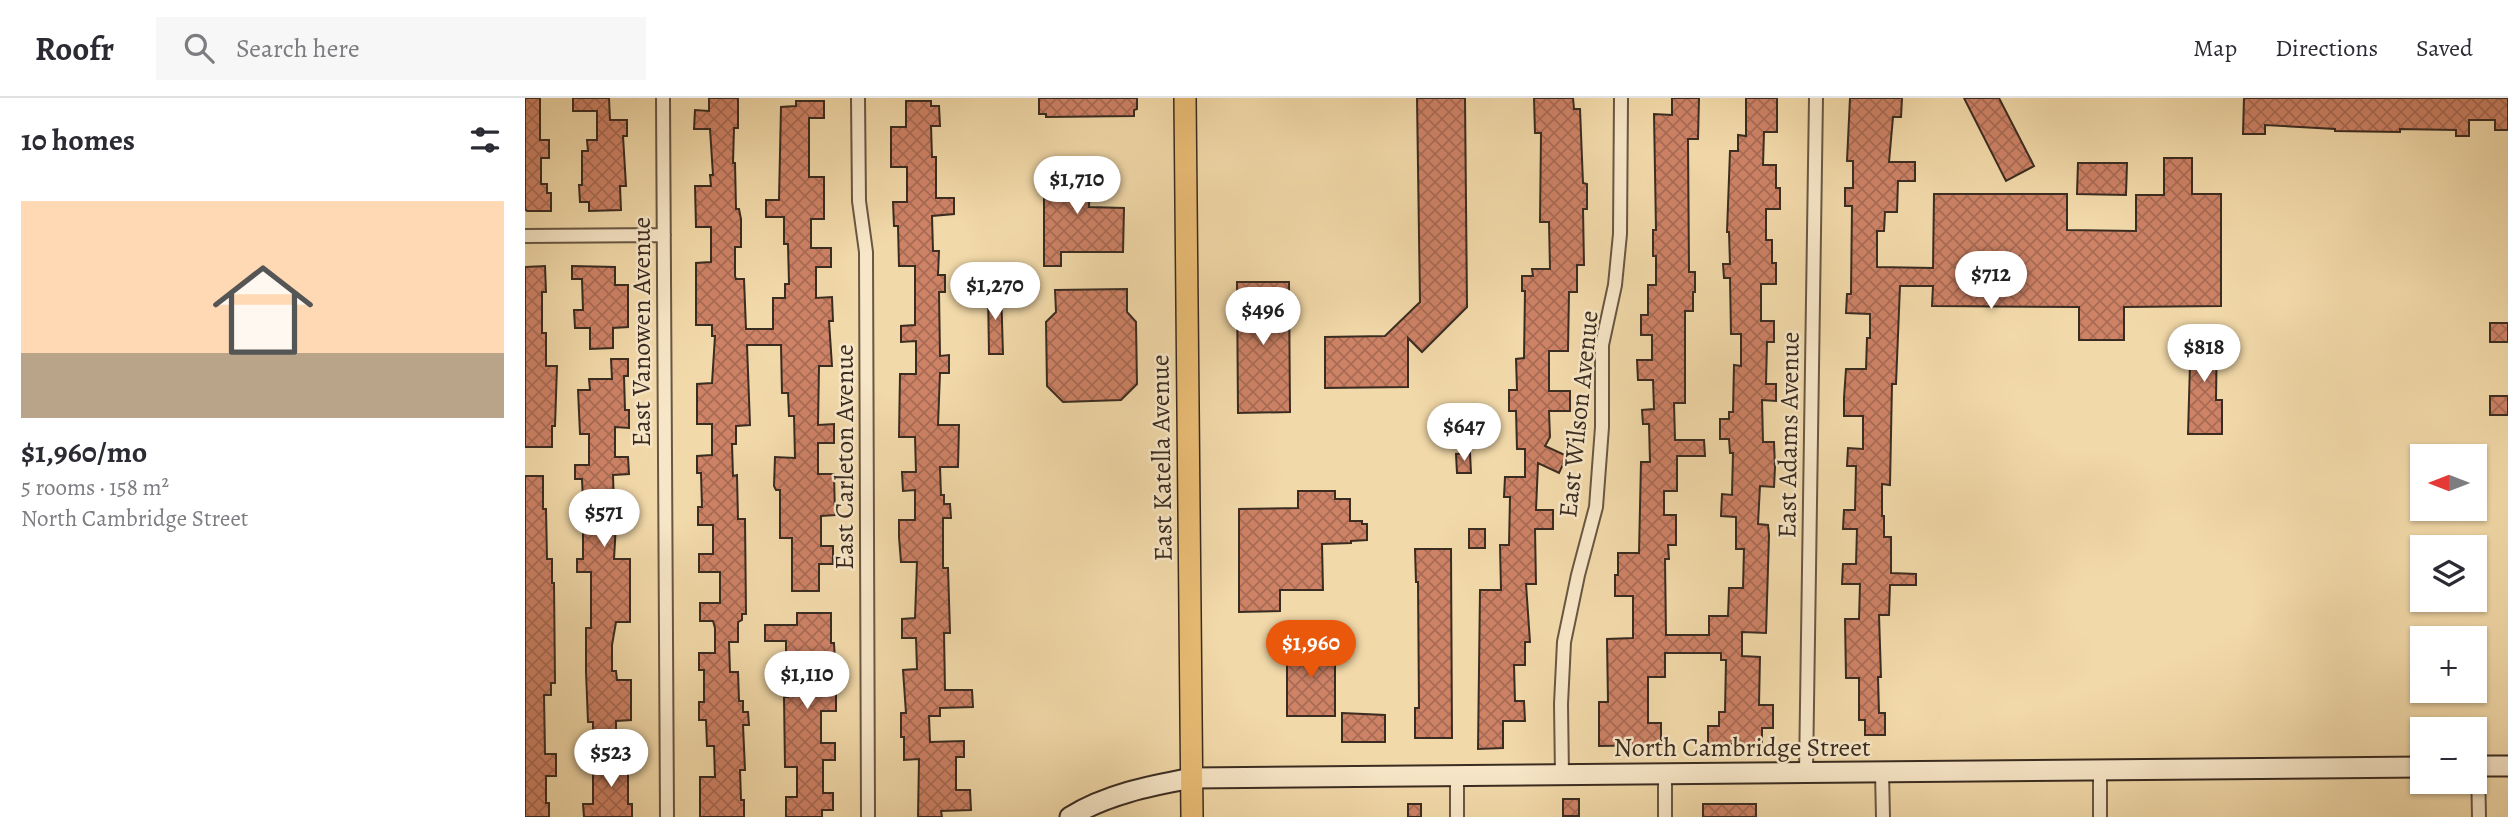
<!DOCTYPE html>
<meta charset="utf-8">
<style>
body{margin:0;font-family:Alegreya,serif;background:#f7f7f7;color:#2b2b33;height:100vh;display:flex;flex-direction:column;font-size:26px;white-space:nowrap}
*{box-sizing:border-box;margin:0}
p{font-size:23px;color:#7c7c81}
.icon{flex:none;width:38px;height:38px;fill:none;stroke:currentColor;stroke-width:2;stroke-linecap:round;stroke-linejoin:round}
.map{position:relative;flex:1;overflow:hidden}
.details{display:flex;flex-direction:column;background:#fff;width:525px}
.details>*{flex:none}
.needle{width:46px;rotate:270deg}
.tools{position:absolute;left:1885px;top:346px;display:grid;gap:14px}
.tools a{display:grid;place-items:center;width:77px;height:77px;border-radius:0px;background:#fff;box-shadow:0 2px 5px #0004;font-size:35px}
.price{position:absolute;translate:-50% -60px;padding:0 16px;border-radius:24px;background:#fff;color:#222;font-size:23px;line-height:46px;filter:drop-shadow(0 2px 4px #0008)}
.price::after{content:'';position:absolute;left:50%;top:42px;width:21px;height:16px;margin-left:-10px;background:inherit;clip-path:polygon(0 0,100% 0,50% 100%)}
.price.current{background:#ea580c;color:#fff}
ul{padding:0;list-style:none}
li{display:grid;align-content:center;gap:14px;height:371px;padding:0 21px}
li span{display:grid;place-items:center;height:217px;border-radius:0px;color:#555}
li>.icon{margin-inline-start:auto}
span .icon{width:126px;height:126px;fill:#fffc;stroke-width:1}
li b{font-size:30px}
h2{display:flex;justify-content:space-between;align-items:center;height:84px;padding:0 21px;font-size:30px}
header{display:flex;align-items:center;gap:42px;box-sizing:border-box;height:98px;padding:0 35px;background:#fff;border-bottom:2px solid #e1e1e2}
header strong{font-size:33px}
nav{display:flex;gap:38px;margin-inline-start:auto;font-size:24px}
.search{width:490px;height:63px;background:#f7f7f7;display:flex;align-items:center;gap:18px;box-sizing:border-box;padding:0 24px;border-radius:0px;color:#7c7c81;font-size:26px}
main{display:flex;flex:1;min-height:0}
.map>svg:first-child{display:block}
</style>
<header>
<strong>Roofr</strong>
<div class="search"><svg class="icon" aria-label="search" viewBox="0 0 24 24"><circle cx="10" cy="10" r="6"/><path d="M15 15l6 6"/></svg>Search here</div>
<nav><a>Map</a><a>Directions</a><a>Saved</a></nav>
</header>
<main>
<section class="details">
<h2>10 homes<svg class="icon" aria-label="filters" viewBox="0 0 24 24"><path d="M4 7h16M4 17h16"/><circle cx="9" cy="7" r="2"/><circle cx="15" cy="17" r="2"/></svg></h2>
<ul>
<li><span style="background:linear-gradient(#ffd9b3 70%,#b9a48a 0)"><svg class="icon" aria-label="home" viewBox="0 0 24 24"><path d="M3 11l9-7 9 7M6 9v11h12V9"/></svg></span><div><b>$1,960/mo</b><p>5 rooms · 158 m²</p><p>North Cambridge Street</p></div></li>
</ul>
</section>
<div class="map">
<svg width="1983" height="719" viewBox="0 0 1983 719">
<defs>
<pattern id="building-cross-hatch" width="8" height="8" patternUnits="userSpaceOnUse" patternTransform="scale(1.75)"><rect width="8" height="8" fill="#ce8266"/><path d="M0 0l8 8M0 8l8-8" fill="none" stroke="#a86b54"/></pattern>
</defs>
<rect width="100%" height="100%" fill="#f2d9a9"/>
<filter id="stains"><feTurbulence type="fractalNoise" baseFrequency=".00286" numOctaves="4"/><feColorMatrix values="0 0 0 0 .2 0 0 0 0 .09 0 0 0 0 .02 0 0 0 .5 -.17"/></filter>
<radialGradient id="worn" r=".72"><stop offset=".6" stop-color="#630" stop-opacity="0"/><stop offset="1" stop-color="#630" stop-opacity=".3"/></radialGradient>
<path fill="url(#building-cross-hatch)" stroke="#3a2c21" stroke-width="2" d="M0,0h15v42h9v18h-8v26h6v9h4v18h-24l-2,-2z
M48,0h36l1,22h17v16h-4l3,50h-6l1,24 -32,1v-9h-9l-1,-17h3v-34h6l-1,-11h10v-29h-24z
M184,0h29v30h-4l-1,35h2l1,46h3l2,10v28h-6v29l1,3h8l2,50h27v-31h12v-14h4l-1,-40h-4v-27h-18v-17h13l2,-93 15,-1v-5h28v17h-15v59h15v42h-13v29h20v19h-15v31l16,-1 1,24h-4l3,45h-13l-1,59 16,-1v19h-16v31h16l1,41 -14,1v30h12v18h-14v27h-27v-53h-12v-48h-4l-2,-4 1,-29 20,1 -1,-42h-5l-1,-23h-6l-1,-48h-34l3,80 -14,1v18h-4l1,32 4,-1 1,44h7l1,95h-4v6l-4,2v20h-9l1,30h8l1,29h4v11h5l1,13h-6l2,45h-5l1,30h3v17h-44v-40h15l-1,-31h-7l-1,-26h-7v-18h5v-32h-5v-17h16v-25l-2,-7h-13v-18h20v-31h-21v-18h14v-29h-15v-18h4l-1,-34h-4v-17l15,-1v-31h-15v-40l15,-1 3,-47h-3v-11h-16v-62l15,-1v-35h-15l-1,-41h16l-1,-11h3l-3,-46h-16l1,-19 14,1z
M514,0h98v11l-3,1v6l-88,1v-3h-7z
M892,0h48l2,209 -45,45 -14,-14v49l-83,1v-51l60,-1 35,-34z
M1009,0h39l1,11h6l3,74 4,1v25h-4l1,56h-7v27h-8l-1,59h-19v40h21v20h-21l1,26 -5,9 22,10 -8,17 -21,-10 -2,47h17v19h-18l1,55h-10l4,58h-5v23h-11l1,36h9l1,20h-22v27l-25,1 2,-159h21l-1,-45h9l1,-48h-6l1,-20h20v-28h-8l-1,-38h-7v-21h8l-1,-31 8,-1 1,-67h-3v-15h11l-1,-7h18l-1,-47h-9l1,-89h-6z
M1147,0h27l-1,41h-10l1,133h6v20h-2v19h-8v92h-11l1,37h29l1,16h-28v35h-13v24h12v30h-8l1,14h-4l1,76h43v-19h19l1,-28h14l1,-39h-8v-32l-15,-1 1,-22 10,1 1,-42h-3l-1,-14h-9v-20h9v-7h4l1,-47 7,1v-32h-10l-1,-56h-6l-1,-14h7l-1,-32h-2l3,-81h8v-16l8,1v-38h31v34h-13l-1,33h13v23h4v21h-14v31h6v23h4v21h-15v37h13v21h-7l-1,42h10v17l-14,-1 1,42h11l1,25 -1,20 -14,-1 -2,38 10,1 1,10 -3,98 -24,-1v24l18,1 -1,48h14v23h-11v16h-54v-18h11v-14h6l1,-52h-5v-7h-56v24h-17v46h13v22l-62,1v-44h9l-1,-63 26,-1v-42h-18v-21h3v-22h21l2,-91h9l-1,-38h-6l-1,-14 12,-1 -1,-29h-15l-1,-20h15v-25h-11v-20h7v-30h8v-29h-3v-26h3l-2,-116 18,1z
M1325,0h52l-1,19h-8l-4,45h26v19h-17l-1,31h-12l-1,19h-7v36l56,1 1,-74h133v36l69,1v-36h28v-37h28v36h29v112l-97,1v33h-45v-33l-147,-1 1,-20h-33l-4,98h-4l-2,101 -8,-1v32h2v21h7v36l25,1v11h-26l-1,30h-10l2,62h-3l1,36h6v22h-20v-15h-6v-42h-13l-1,-59h14l1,-35h-18l1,-20h13l1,-35h-14l1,-19h11l1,-44h-9l1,-18 15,1v-33h-19v-18l2,-29h20l1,-31h3v-24l-24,-1 1,-19h4l1,-88h-7v-18h8v-27h-6z
M1439,0h35l35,68 -28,15z
M1719,0h264v32h-13v-10h-26v16h-13v-6l-56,-1v3l-65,-1v-2l-70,-4v9h-22z
M381,3h25v5h8l1,20h-9l1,31h4v41h18v16l-22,2 1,35h6l-1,24h7v17h-6l1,64 9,-1v18h-9l-2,52h21l-1,42h-18l1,28h3v9h6l1,14h-8v50h5l2,65h-6l1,57h27l1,17 -33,1v8h-11l1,26 34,-1v16h-8v33h14l1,20 -30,1 1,6h-24l1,-58 -15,1v-23h-3v-24h5l-3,-43 14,-1 -1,-31h-14v-19l13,-1 2,-56h-16l-2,-25v-17h16v-30l-12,1 -1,-19h14l-1,-35h-16l1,-63h16v-33l-15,1v-16l14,-1v-59h-16l-1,-40h-4l-1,-24h14v-35h-16v-40h15z
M1553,65h49l-1,32 -49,-1z
M519,66h41v11h5l-1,32 35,1 -1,44h-62v14h-17z
M20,168l1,26h-4v41h4v33h11l-2,60h-3v21h-27v-180z
M47,168l43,1v18h13v42l-15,1v20l-23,1v-21h-15l-1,-18h9l-1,-31h-10z
M712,184h52l1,130 -52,1z
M476,191l2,65h-14l-1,-64z
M602,191v23l9,10 1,62 -16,16 -58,2 -16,-16 -1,-64 10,-10 -1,-22z
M1965,225h18v19h-18z
M1666,231h26l-1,71h6v34h-34z
M86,261h17v17h-4l1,34h4v18l-14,-1v30h13l1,17 -16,1 1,31h15v18h-13l-2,35h16v63h-14l-4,23v26h4l1,9h14v40l-15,1v21h-23v-20h-5l-2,-50v-44h5v-56h-14v-13h6v-58l-1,-22h-7v-14h14v-31h-9l-2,-44h12l-1,-11h23z
M1965,298h18v19h-18z
M945,355l1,20h-14l-1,-19z
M0,378h18v33h3l1,50h5v24h2l1,100h-4v12h-7l1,59h11v22h-10v27h3v14h-24z
M773,393h37v8h15v22h12v3h5v16l-16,1v2l-29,1 1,46h-43v21l-41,1v-103l59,-1z
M944,431h16v19h-16z
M890,451h36l1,189h-37v-30h4l-1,-126h-2z
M272,515h34v30h3l1,19h-16v31h17v18h-15v32h14v17h-12v33h10v17h-11v7h-36v-20h11v-30h-12l-1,-70h4v-5h9l-1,-29h-10v-22h-21v-16h32z
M762,547h48v71h-48z
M817,615l43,2v27h-43z
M106,654v18h-3v34h4v13h-48l-1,-13h10v-31h12v-20z
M1038,701h16v17h-16z
M883,706h13v13h-13z
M1178,706h53v13h-53z"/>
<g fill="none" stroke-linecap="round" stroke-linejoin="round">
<defs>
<path id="street" d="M138,0l4,719
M333,0l1,103 7,51 2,565
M0,138l139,-1
M1953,668l1,51
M1281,674l10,-674
M1357,674l1,45
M932,677v42
M1037,677l-1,-71 3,-62 14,-67 18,-68 6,-80v-82l13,-60 5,-51 1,-136
M1140,719v-44
M1575,719v-47"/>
<path id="secondary" d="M1950,668h33
M545,719c37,-23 80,-31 122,-39l1230,-11"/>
<path id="primary" d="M660,0l7,719"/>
</defs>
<use href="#street" stroke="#685743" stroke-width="16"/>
<use href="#secondary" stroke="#3a2c21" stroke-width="23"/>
<use href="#primary" stroke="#3a2c21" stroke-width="24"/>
<use href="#street" stroke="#f7e6c7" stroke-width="12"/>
<use href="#secondary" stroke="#f7e6c7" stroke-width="19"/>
<use href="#primary" stroke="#e9bc74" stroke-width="21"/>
</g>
<g text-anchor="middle" stroke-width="5" stroke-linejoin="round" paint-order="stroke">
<g font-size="26" fill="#3a2c21" stroke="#f7e6c7">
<text transform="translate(116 234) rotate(-90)" y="9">East Vanowen Avenue</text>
<text transform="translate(1053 316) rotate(-84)" y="9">East Wilson Avenue</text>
<text transform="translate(1263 337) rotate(-89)" y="9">East Adams Avenue</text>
<text transform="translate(319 359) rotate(-90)" y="9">East Carleton Avenue</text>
<text transform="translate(636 360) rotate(-91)" y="9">East Katella Avenue</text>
<text x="1217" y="658">North Cambridge Street</text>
</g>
</g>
<rect width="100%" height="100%" filter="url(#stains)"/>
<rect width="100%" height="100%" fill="url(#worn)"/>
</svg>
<div class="tools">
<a><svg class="needle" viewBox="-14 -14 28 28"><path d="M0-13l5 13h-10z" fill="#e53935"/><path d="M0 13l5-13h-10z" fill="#7c7c81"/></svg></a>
<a><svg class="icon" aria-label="layers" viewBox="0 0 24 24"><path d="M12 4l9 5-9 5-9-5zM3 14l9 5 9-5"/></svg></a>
<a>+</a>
<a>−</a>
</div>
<b class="price" style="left:552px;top:118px">$1,710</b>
<b class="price" style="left:1466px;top:213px">$712</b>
<b class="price" style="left:470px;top:224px">$1,270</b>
<b class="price" style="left:738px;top:249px">$496</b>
<b class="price" style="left:1679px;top:286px">$818</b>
<b class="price" style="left:939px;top:365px">$647</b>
<b class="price" style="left:79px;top:451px">$571</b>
<b class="price current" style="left:786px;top:582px">$1,960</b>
<b class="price" style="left:282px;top:613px">$1,110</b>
<b class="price" style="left:86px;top:691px">$523</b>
</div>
</main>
